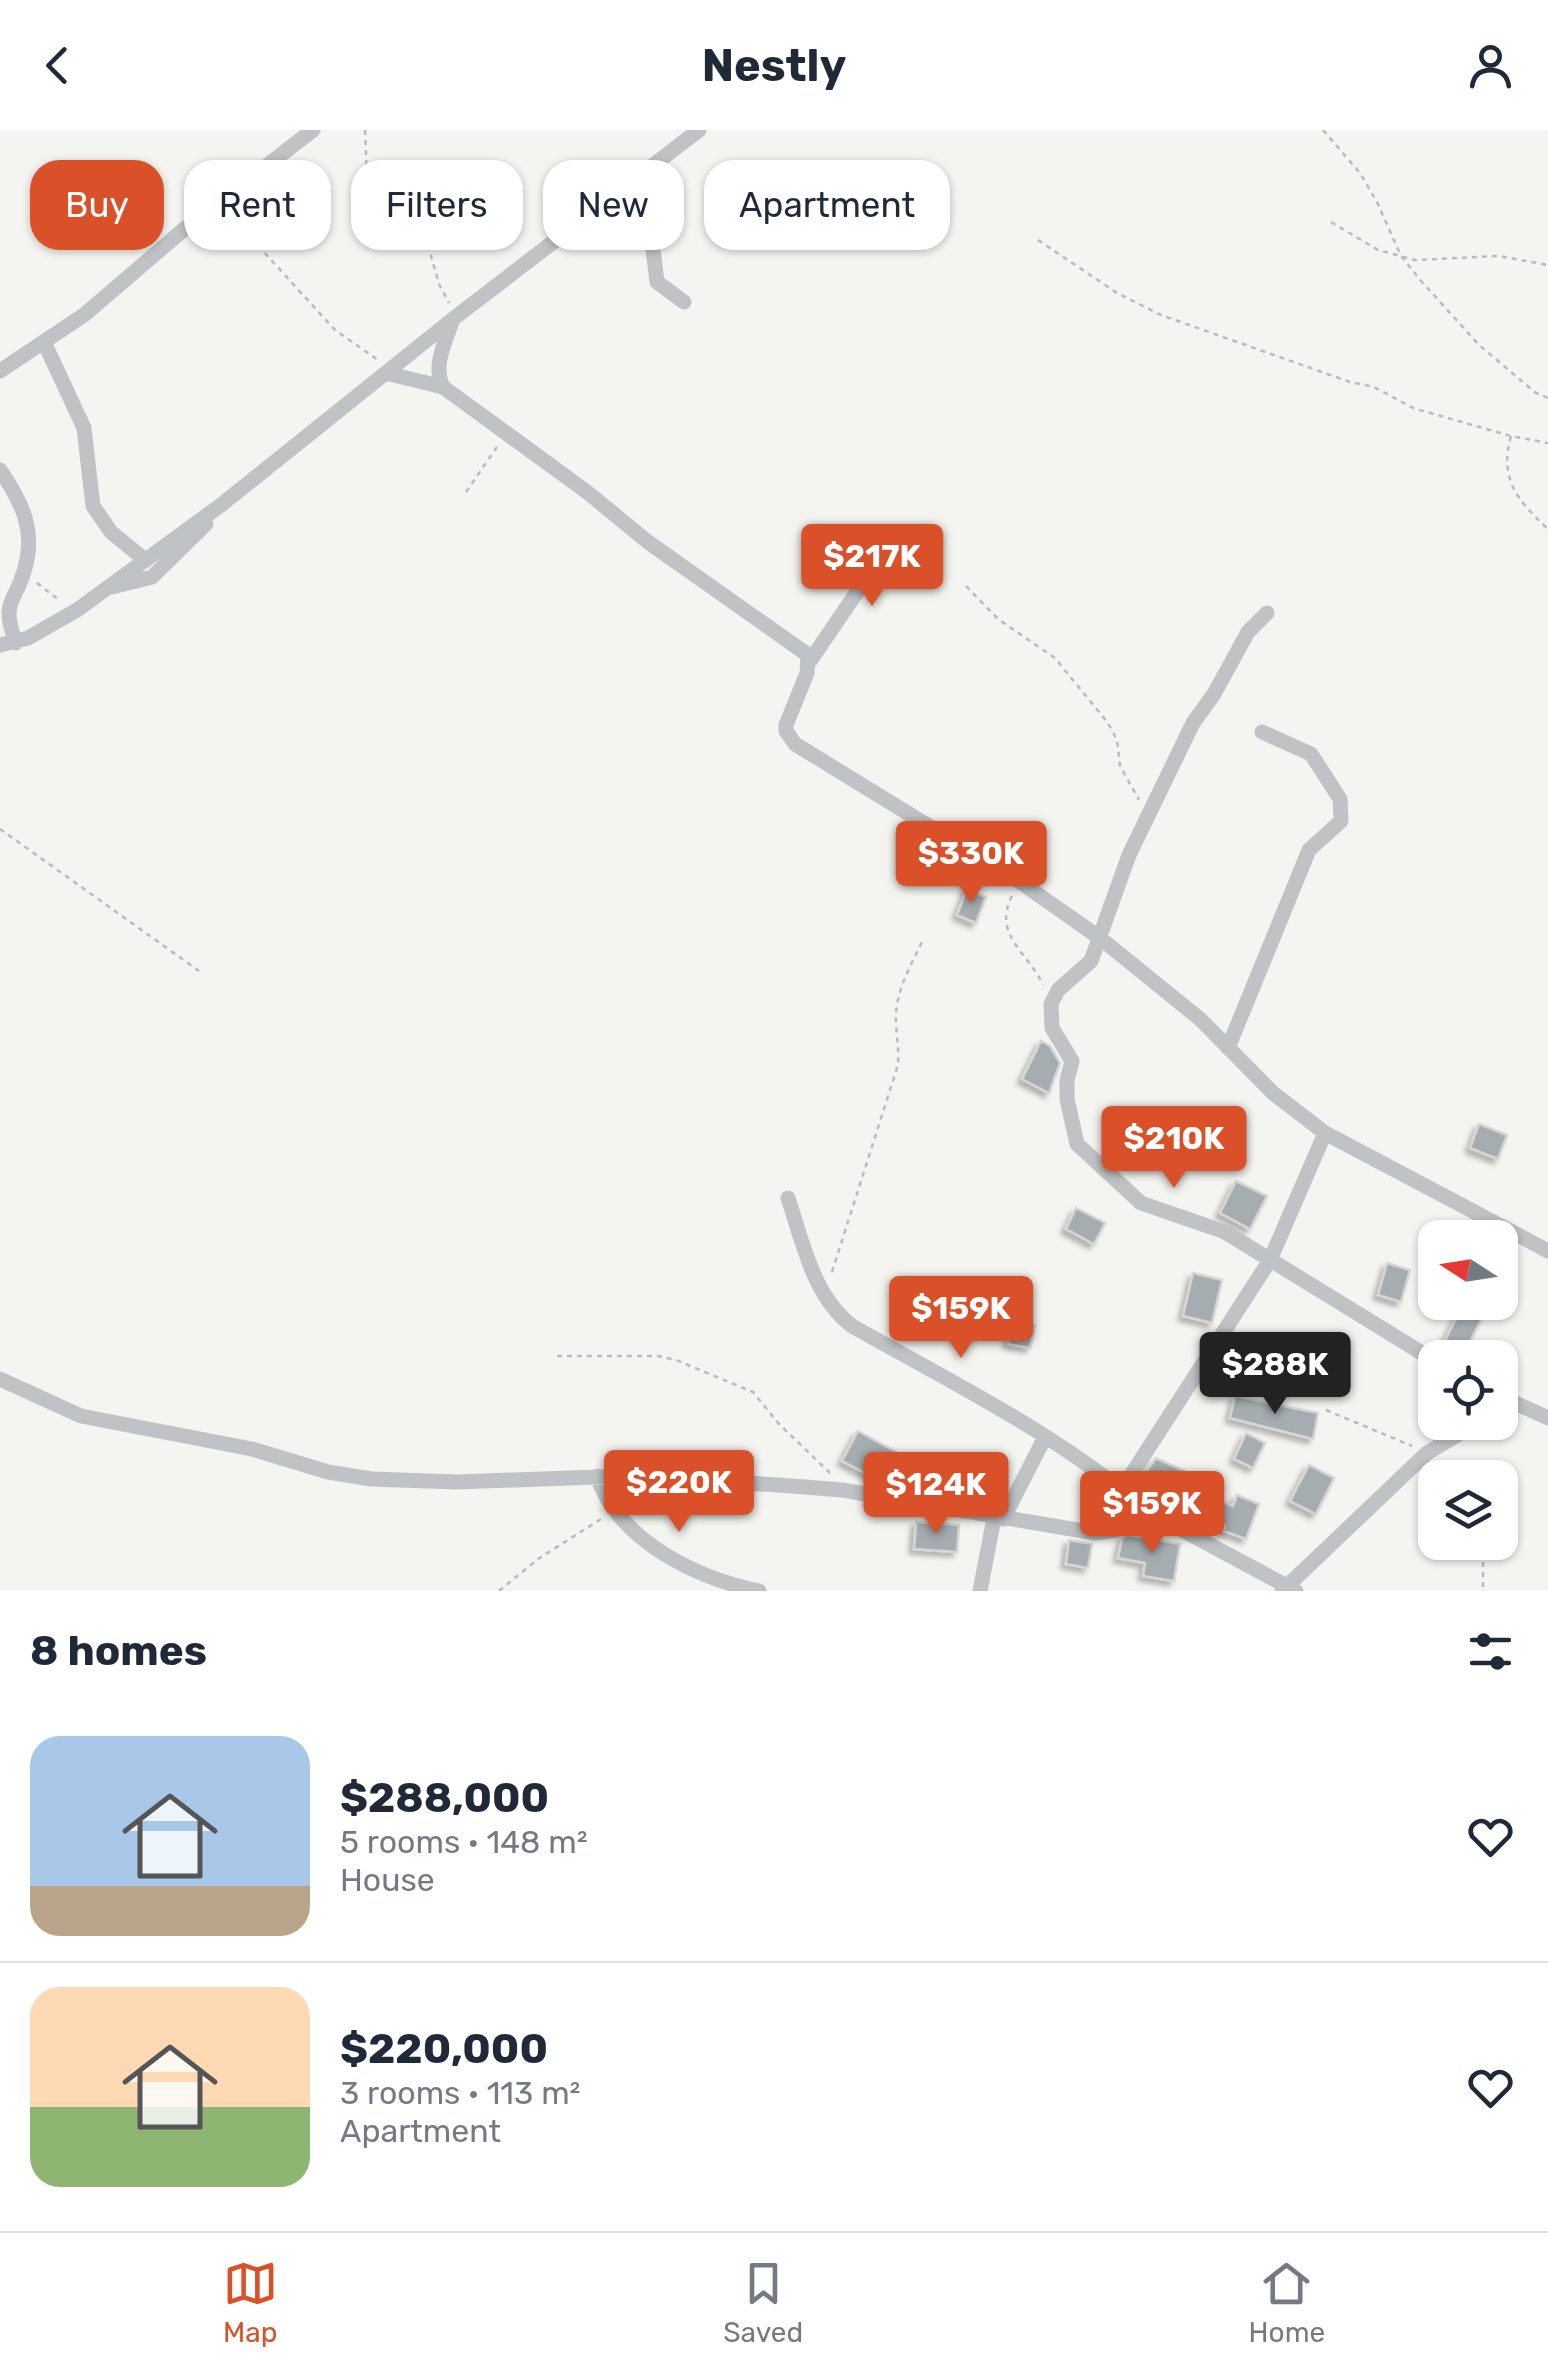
<!DOCTYPE html>
<meta charset="utf-8">
<style>
body{margin:0;font-family:Rubik,sans-serif;background:#f2f2f3;color:#1f2937;height:100vh;display:flex;flex-direction:column;font-size:38px;white-space:nowrap}
*{box-sizing:border-box;margin:0}
p{font-size:32px;color:#747a83}
.icon{flex:none;width:55px;height:55px;fill:none;stroke:currentColor;stroke-width:2;stroke-linecap:round;stroke-linejoin:round}
.map{position:relative;height:1461px;overflow:hidden}
.side{display:flex;flex-direction:column;background:#fff;flex:1}
.side>*{flex:none}
.banner{position:absolute;left:30px;top:30px;width:1000px;height:90px;display:flex;gap:20px}
.needle{width:65px;rotate:282deg}
.buttons{position:absolute;left:1418px;top:1090px;display:grid;gap:20px}
.buttons a{display:grid;place-items:center;width:100px;height:100px;border-radius:20px;background:#fff;box-shadow:0 2px 8px #0004;font-size:50px}
.price{position:absolute;translate:-50% -85px;padding:0 22px;border-radius:10px;background:#da5129;color:#fff;font-size:32px;line-height:65px;filter:drop-shadow(0 2px 5px #0008)}
.price::after{content:'';position:absolute;left:50%;top:60px;width:30px;height:22px;margin-left:-15px;background:inherit;clip-path:polygon(0 0,100% 0,50% 100%)}
.price.on{background:#222;color:#fff}
ul{padding:0;list-style:none}
li{display:flex;align-items:center;gap:30px;height:250px;padding:0 30px}
li+li{border-top:2px solid #e0e1e3}
li span{display:grid;place-items:center;flex:none;width:280px;height:200px;border-radius:30px;color:#555}
li>.icon{margin-inline-start:auto}
span .icon{width:120px;height:120px;fill:#fffc;stroke-width:1}
li b{font-size:42px}
h2{display:flex;justify-content:space-between;align-items:center;height:120px;padding:0 30px;font-size:42px}
.pill{padding:0 35px;border-radius:30px;background:#fff;box-shadow:0 2px 8px #0004;font-size:35px;line-height:90px}
.pill.on{background:#da5129;color:#fff}
header{display:flex;justify-content:space-between;align-items:center;height:130px;padding:0 30px;background:#fff;font-size:45px;font-weight:700}
.tab-bar{display:flex;justify-content:space-around;align-items:center;height:140px;border-top:2px solid #e0e1e3;background:#fff;font-size:28px;color:#747a83}
.tab-bar a{display:grid;justify-items:center;gap:5px}
.tab-bar .on{color:#da5129}
.map>svg:first-child{display:block}
</style>
<header><svg class="icon" aria-label="back" viewBox="0 0 24 24"><path d="M15 5l-7 7 7 7"/></svg>Nestly<svg class="icon" aria-label="person" viewBox="0 0 24 24"><circle cx="12" cy="8" r="4"/><path d="M4 21q1-7 8-7t8 7"/></svg></header>
<div class="map">
<svg width="1548" height="1461" viewBox="0 0 1548 1461">
<defs>
<filter id="shadow"><feDropShadow dx="-4.5" dy="4.5" stdDeviation="2.5" flood-color="#0004"/></filter>
</defs>
<rect width="100%" height="100%" fill="#f4f4f0"/>
<path fill="#a6adb1" stroke="#d5d5d2" stroke-width="2.5" filter="url(#shadow)" d="M967,759l19,8 -10,26 -19,-8z
M1041,911l9,5 10,17 -11,30 -27,-14z
M1479,994l28,11 -9,24 -28,-11z
M1236,1051l31,15 -17,33 -30,-16z
M1076,1078l29,15 -11,21 -28,-15z
M1387,1133l23,7 -9,32 -23,-7z
M1193,1143l29,7 -10,43 -29,-7z
M1464,1172h18l-4,9 6,3 -20,39 -20,-10z
M1012,1191l23,4 -5,23 -22,-4z
M1235,1266l83,17 -5,26 -83,-21z
M858,1301l40,22 -15,29 -41,-21z
M1246,1303l19,10 -12,25 -19,-9z
M1156,1328l33,15 -8,18 -37,-16z
M1309,1335l25,13 -18,36 -26,-13z
M1192,1360l41,16 4,-11 22,9 -13,35 -22,-8 1,-5 -41,-16z
M916,1392l43,3 -2,27 -43,-3z
M1127,1405l53,9 -6,37 -31,-5 2,-13 -27,-5 4,-19z
M1069,1410l23,4 -4,24 -22,-4z"/>
<g fill="none" stroke-linecap="round" stroke-linejoin="round">
<path stroke="#b9bbbd" stroke-width="2.5" stroke-dasharray="5 5" stroke-linecap="butt" d="M365,0l3,73 17,16 40,16 14,49 10,19
M1323,0l37,43 17,29 24,54 21,26 57,63 57,48 12,5
M366,41l25,18 29,42
M231,86l104,114 43,30
M1331,92l47,28 37,10 84,-4 49,9
M1038,110l79,53 44,22 189,67 24,5 39,21 98,28 37,7
M1511,306c-12,43 6,64 37,93
M466,362l31,-45
M37,453l22,17
M966,456l32,33 57,39 53,65 9,17 3,26 19,34
M0,699l199,142
M1012,766c-20,39 16,56 31,89
M832,1142l66,-207c1,-15 -1,-27 -2,-41 -2,-31 15,-59 28,-86
M557,1226h101l18,4 77,32 26,32 51,49
M1326,1280l86,36
M1437,1337l8,11
M1483,1412v49
M499,1461l39,-32 63,-40"/>
<path stroke="#bfc3c6" stroke-width="15" d="M595,78l57,33 5,41 27,20
M453,189c-7,21 -21,47 -10,68l144,105 61,50 160,113 -1,18 -21,52v6l9,13 225,138 80,56 100,81 73,74 52,40 223,118
M44,212l40,86 9,78 18,26 34,28
M0,241l84,-56 98,-84 131,-101
M386,243l57,14
M0,340c21,31 36,59 25,98 -10,37 -25,32 -9,75
M112,457l40,-10 54,-53
M1267,483l-19,19 -34,62 -21,29 -64,132 -38,106 -33,29 -7,14 1,24 20,33 -5,19v19l10,45 64,59 84,29 210,129
M0,515l28,-7 49,-28 144,-105 232,-186 246,-189
M810,531l88,-129
M1228,918l81,-198 32,-29 -1,-22 -29,-45 -49,-22
M788,1068c15,45 25,98 64,128 101,57 207,109 295,185
M0,1249l81,37 171,33 76,23 43,7 86,3 166,-6 156,9 63,5 253,43 21,-3 20,-18 11,-1 149,80
M1500,1266l48,22
M597,1346c22,65 99,102 162,115
M1122,1359l148,-229 55,-127
M1003,1389l42,-82
M980,1461l14,-73
M1282,1461l145,-138 52,-31"/>
</g>
</svg>
<div class="buttons">
<a><svg class="needle" viewBox="-14 -14 28 28"><path d="M0-13l5 13h-10z" fill="#e53935"/><path d="M0 13l5-13h-10z" fill="#747a83"/></svg></a>
<a><svg class="icon" aria-label="locate" viewBox="0 0 24 24"><circle cx="12" cy="12" r="6"/><path d="M12 2v4M12 18v4M2 12h4M18 12h4"/></svg></a>
<a><svg class="icon" aria-label="layers" viewBox="0 0 24 24"><path d="M12 4l9 5-9 5-9-5zM3 14l9 5 9-5"/></svg></a>
</div>
<b class="price" style="left:872px;top:479px">$217K</b>
<b class="price" style="left:971px;top:776px">$330K</b>
<b class="price" style="left:1174px;top:1061px">$210K</b>
<b class="price" style="left:961px;top:1231px">$159K</b>
<b class="price on" style="left:1275px;top:1287px">$288K</b>
<b class="price" style="left:679px;top:1405px">$220K</b>
<b class="price" style="left:936px;top:1407px">$124K</b>
<b class="price" style="left:1152px;top:1426px">$159K</b>
<div class="banner">
<a class="pill on">Buy</a>
<a class="pill">Rent</a>
<a class="pill">Filters</a>
<a class="pill">New</a>
<a class="pill">Apartment</a>
</div>
</div>
<section class="side">
<h2>8 homes<svg class="icon" aria-label="filters" viewBox="0 0 24 24"><path d="M4 7h16M4 17h16"/><circle cx="9" cy="7" r="2"/><circle cx="15" cy="17" r="2"/></svg></h2>
<ul>
<li><span style="background:linear-gradient(#a9c7e8 75%,#b9a48a 0)"><svg class="icon" aria-label="home" viewBox="0 0 24 24"><path d="M3 11l9-7 9 7M6 9v11h12V9"/></svg></span><div><b>$288,000</b><p>5 rooms · 148 m²</p><p>House</p></div><svg class="icon" aria-label="heart" viewBox="0 0 24 24"><path d="M12 20l-8-8c-3-5 5-10 8-4 3-6 11-1 8 4z"/></svg></li>
<li><span style="background:linear-gradient(#ffd9b3 60%,#8fb573 0)"><svg class="icon" aria-label="home" viewBox="0 0 24 24"><path d="M3 11l9-7 9 7M6 9v11h12V9"/></svg></span><div><b>$220,000</b><p>3 rooms · 113 m²</p><p>Apartment</p></div><svg class="icon" aria-label="heart" viewBox="0 0 24 24"><path d="M12 20l-8-8c-3-5 5-10 8-4 3-6 11-1 8 4z"/></svg></li>
</ul>
</section>
<nav class="tab-bar">
<a class="on"><svg class="icon" aria-label="map" viewBox="0 0 24 24"><path d="M3 6l6-2 6 2 6-2v14l-6 2-6-2-6 2zM9 4v14M15 6v14"/></svg>Map</a>
<a><svg class="icon" aria-label="saved" viewBox="0 0 24 24"><path d="M7 4h10v16l-5-4-5 4z"/></svg>Saved</a>
<a><svg class="icon" aria-label="home" viewBox="0 0 24 24"><path d="M3 11l9-7 9 7M6 9v11h12V9"/></svg>Home</a>
</nav>
